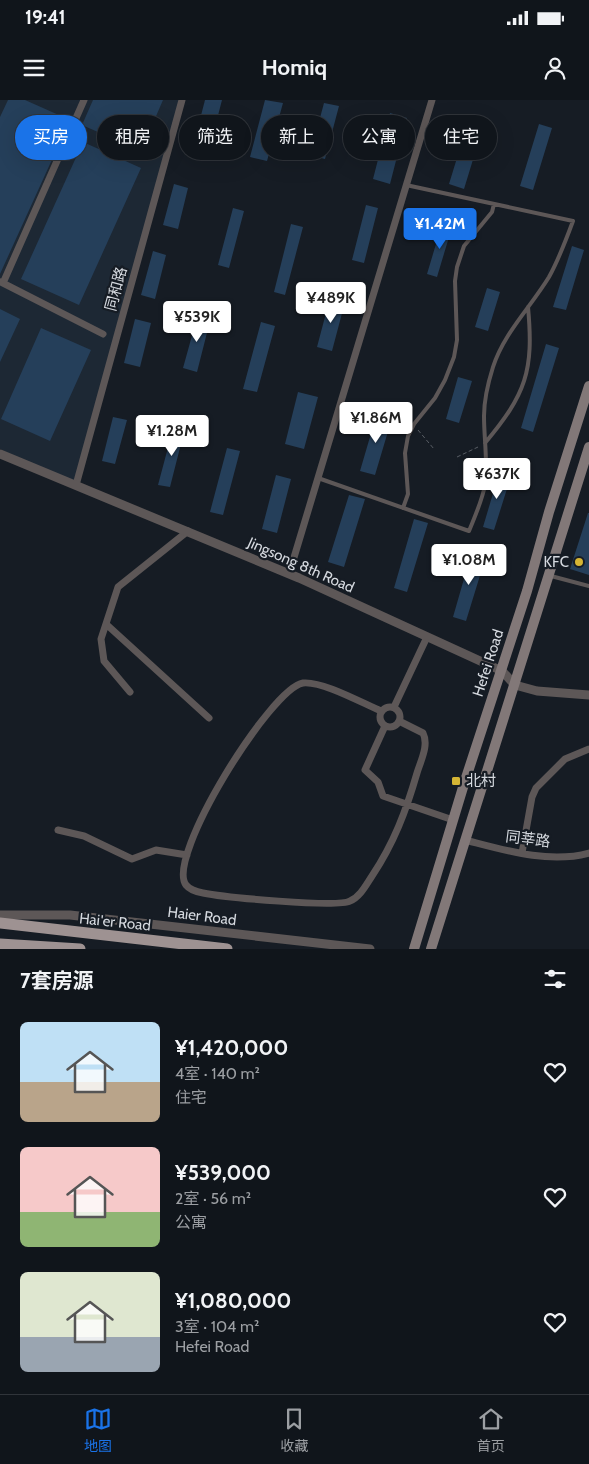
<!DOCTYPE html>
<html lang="zh">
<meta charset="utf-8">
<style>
body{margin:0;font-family:Cabin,"Noto Sans SC",sans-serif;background:#1e2228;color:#f1f3f6;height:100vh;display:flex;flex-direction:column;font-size:19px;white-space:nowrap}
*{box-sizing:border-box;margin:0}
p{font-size:16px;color:#9c9fa3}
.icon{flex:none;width:28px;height:28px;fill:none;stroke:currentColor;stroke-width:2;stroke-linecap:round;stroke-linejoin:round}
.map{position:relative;height:849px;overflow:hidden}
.sheet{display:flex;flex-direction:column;background:#10151b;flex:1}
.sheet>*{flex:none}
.hud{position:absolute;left:15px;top:15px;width:560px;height:45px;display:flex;gap:10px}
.price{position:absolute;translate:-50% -42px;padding:0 11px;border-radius:5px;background:#fff;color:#222;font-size:16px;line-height:32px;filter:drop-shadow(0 1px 2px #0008)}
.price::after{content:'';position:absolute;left:50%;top:30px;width:15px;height:11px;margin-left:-8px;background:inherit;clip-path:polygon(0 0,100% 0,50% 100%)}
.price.selected{background:#1a73e8;color:#fff}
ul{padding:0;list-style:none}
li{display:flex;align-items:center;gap:15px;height:125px;padding:0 20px}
li span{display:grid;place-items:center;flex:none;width:140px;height:100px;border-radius:8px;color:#555}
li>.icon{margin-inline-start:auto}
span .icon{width:60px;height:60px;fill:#fffc;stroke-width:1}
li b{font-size:21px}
h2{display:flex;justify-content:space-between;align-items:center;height:60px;padding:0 20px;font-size:21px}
.chip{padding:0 18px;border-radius:22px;background:#10151b;box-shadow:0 5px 20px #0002,0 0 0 1px #30343a;font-size:18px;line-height:45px}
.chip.selected{background:#1a73e8;color:#fff}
.status{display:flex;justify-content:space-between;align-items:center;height:35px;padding:0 25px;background:#10151b;direction:ltr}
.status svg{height:14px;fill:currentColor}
header{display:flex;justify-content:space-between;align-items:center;height:65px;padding:0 20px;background:#10151b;font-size:22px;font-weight:700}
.tab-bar{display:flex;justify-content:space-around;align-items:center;height:70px;border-top:1px solid #30343a;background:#10151b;font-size:14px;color:#9c9fa3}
.tab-bar a{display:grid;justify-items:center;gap:2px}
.tab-bar .selected{color:#1a73e8}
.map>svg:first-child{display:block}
</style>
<div class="status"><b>19:41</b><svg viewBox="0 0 49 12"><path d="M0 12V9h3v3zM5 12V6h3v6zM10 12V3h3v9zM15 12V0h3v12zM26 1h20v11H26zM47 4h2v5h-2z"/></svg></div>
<header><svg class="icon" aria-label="menu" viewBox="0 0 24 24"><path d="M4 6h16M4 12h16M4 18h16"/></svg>Homiq<svg class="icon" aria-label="person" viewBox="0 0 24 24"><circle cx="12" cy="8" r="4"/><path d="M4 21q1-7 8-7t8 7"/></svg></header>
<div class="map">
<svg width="589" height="849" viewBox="0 0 589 849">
<rect width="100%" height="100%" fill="#161c24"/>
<path fill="#1d2834" d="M0,0h181l-105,385 -76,-36z"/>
<path fill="#253f5a" d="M8,0h17l45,20 -70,154v-157z
M93,0h70l-22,51 -59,-26z
M205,0h17l-15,58 -16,-4z
M265,0l18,3 -16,58 -17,-4z
M324,3l15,3 -14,53 -15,-4z
M390,13l17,5 -17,66 -17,-5z
M468,22l15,5 -19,62 -15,-5z
M539,24l13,4 -19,62 -13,-4z
M83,42l58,26 -62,137 -58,-26z
M174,84l14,4 -10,41 -15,-4z
M366,105l12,3 -14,55 -12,-3z
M233,108l11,3 -15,57 -11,-3z
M291,124l12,3 -18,68 -11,-3z
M442,124l10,3 -15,50 -10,-3z
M572,146l12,4 -18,60 -13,-3z
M153,151l13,4 -11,44 -14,-4z
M487,188l13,4 -12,39 -13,-4z
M330,198l15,4 -13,49 -15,-4z
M0,209l20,10 -20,43z
M198,214l13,3 -14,55 -14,-4z
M135,219l16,4 -11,44 -16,-4z
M261,222l14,4 -18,66 -14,-3z
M41,228l50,22 -41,91 -49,-22z
M546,244l13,4 -26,84 -12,-4z
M458,277l14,4 -13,42 -13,-4z
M298,292l20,5 -14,52 -19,-5z
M377,313l15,5 -17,57 -15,-4z
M113,317l14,3 -12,44 -13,-3z
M174,325l11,3 -15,59 -12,-2z
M227,348l13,3 -17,64 -13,-3z
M500,370l12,3 -18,57 -11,-3z
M276,375l15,4 -14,54 -15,-4z
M349,395l16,4 -21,68 -16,-5z
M588,413h1v62l-19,-6z
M414,419l14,4 -21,69 -13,-4z
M472,451l14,5 -20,65 -13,-4z"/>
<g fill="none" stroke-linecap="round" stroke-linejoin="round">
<path stroke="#585d64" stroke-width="1" stroke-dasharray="4 2.5" stroke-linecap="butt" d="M418,330l16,19
M457,357l21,-10"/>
<path stroke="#5d5757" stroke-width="4" d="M485,343c41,-49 49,-72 43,-136
M318,378l151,53c6,-15 13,-30 16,-46 3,-23 -1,-46 -1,-69 0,-16 4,-33 9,-49 11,-34 37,-59 56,-90 10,-18 17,-37 24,-56l-167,-36
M403,408l5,-14 -3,-41 3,-17 6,-12 21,-26 10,-18 9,-23 3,-17 -2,-59 2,-14 7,-21 28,-34 2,-8
M551,476l38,10"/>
<path stroke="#5d5757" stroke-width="7" d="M1,182l102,52
M3,183l81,-183
M76,385l106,-385
M289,474l143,-474
M106,524l103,94
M130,592l-26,-31 -3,-22 17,-52 70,-56
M380 617a10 10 0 1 1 20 0a10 10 0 1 1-20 0Z
M394,607l33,-70
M381,611c-19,-8 -58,-30 -78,-28 -32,5 -138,175 -117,202 4,5 11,7 17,8 19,4 134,15 147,8 10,-4 16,-16 22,-25 22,-33 34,-65 45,-103 4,-13 12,-28 6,-40l-24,-12
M385,626l-20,44 13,12 5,14 70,24
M58,730l26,6 48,23 24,-9 31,5
M465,740c39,10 84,24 124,13
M522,753l10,-56 4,-9 29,-29 24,-10"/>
<path stroke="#5d5757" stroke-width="9" d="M0,354l299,124 203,93 13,14 22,6 52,4
M0,815h70l300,34"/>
<path stroke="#827878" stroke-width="10" d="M414,849l50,-165 63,-193 22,-79 40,-126
M431,849l158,-502"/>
<path stroke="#9e9292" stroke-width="11" d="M0,823l227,26
M0,844l80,5"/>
</g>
<g fill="#d5b534" stroke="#161c24" stroke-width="2">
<circle cx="579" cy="462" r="5"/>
<rect x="451" y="676" width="10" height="10" rx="2.5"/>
</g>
<g text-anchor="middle" stroke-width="4.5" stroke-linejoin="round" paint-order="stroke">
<g font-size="15" fill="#d5d9df" stroke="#161c24">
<text transform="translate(116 189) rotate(-75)" y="5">同和路</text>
<text transform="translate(301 465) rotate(24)" y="5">Jingsong 8th Road</text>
<text transform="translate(488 563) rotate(-72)" y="5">Hefei Road</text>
<text transform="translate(528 739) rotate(7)" y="5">同莘路</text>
<text transform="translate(202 816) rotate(7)" y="5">Haier Road</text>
<text transform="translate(115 822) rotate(6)" y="5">Hai'er Road</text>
</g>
<g font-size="15" fill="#d5d9df" stroke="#161c24" text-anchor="end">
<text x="569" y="467">KFC</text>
<text x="466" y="686" text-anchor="start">北村</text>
</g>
</g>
</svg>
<b class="price selected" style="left:440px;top:150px">¥1.42M</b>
<b class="price" style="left:331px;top:224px">¥489K</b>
<b class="price" style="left:197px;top:243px">¥539K</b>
<b class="price" style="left:376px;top:344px">¥1.86M</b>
<b class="price" style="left:172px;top:357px">¥1.28M</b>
<b class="price" style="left:497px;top:400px">¥637K</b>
<b class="price" style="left:469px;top:486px">¥1.08M</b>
<div class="hud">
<a class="chip selected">买房</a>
<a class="chip">租房</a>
<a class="chip">筛选</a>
<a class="chip">新上</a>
<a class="chip">公寓</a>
<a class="chip">住宅</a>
</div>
</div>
<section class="sheet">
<h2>7套房源<svg class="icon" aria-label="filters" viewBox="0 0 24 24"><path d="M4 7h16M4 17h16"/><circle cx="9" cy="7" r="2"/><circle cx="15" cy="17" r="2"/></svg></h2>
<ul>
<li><span style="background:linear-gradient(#bfe0f5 60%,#b9a48a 0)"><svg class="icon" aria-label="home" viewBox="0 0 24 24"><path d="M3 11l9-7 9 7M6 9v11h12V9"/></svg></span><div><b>¥1,420,000</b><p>4室 · 140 m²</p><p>住宅</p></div><svg class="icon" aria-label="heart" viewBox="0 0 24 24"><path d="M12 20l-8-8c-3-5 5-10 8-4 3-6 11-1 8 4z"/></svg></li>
<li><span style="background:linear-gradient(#f6c9c9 65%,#8fb573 0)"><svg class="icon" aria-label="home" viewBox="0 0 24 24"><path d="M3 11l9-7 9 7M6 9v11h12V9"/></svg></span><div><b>¥539,000</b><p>2室 · 56 m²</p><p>公寓</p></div><svg class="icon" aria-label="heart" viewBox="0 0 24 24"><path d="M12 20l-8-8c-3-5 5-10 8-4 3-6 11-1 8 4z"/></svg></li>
<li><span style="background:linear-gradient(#dfe7d0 65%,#9aa5b1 0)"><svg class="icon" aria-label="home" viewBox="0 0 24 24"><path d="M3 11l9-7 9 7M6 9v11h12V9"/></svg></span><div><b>¥1,080,000</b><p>3室 · 104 m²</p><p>Hefei Road</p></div><svg class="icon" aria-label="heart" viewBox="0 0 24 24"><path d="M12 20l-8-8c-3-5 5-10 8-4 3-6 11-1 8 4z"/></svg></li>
</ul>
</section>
<nav class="tab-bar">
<a class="selected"><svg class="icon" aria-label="map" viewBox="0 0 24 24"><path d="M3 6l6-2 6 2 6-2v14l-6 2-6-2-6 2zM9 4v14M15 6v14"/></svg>地图</a>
<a><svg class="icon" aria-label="saved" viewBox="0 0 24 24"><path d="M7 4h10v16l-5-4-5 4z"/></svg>收藏</a>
<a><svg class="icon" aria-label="home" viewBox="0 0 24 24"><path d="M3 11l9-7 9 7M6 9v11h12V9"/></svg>首页</a>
</nav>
